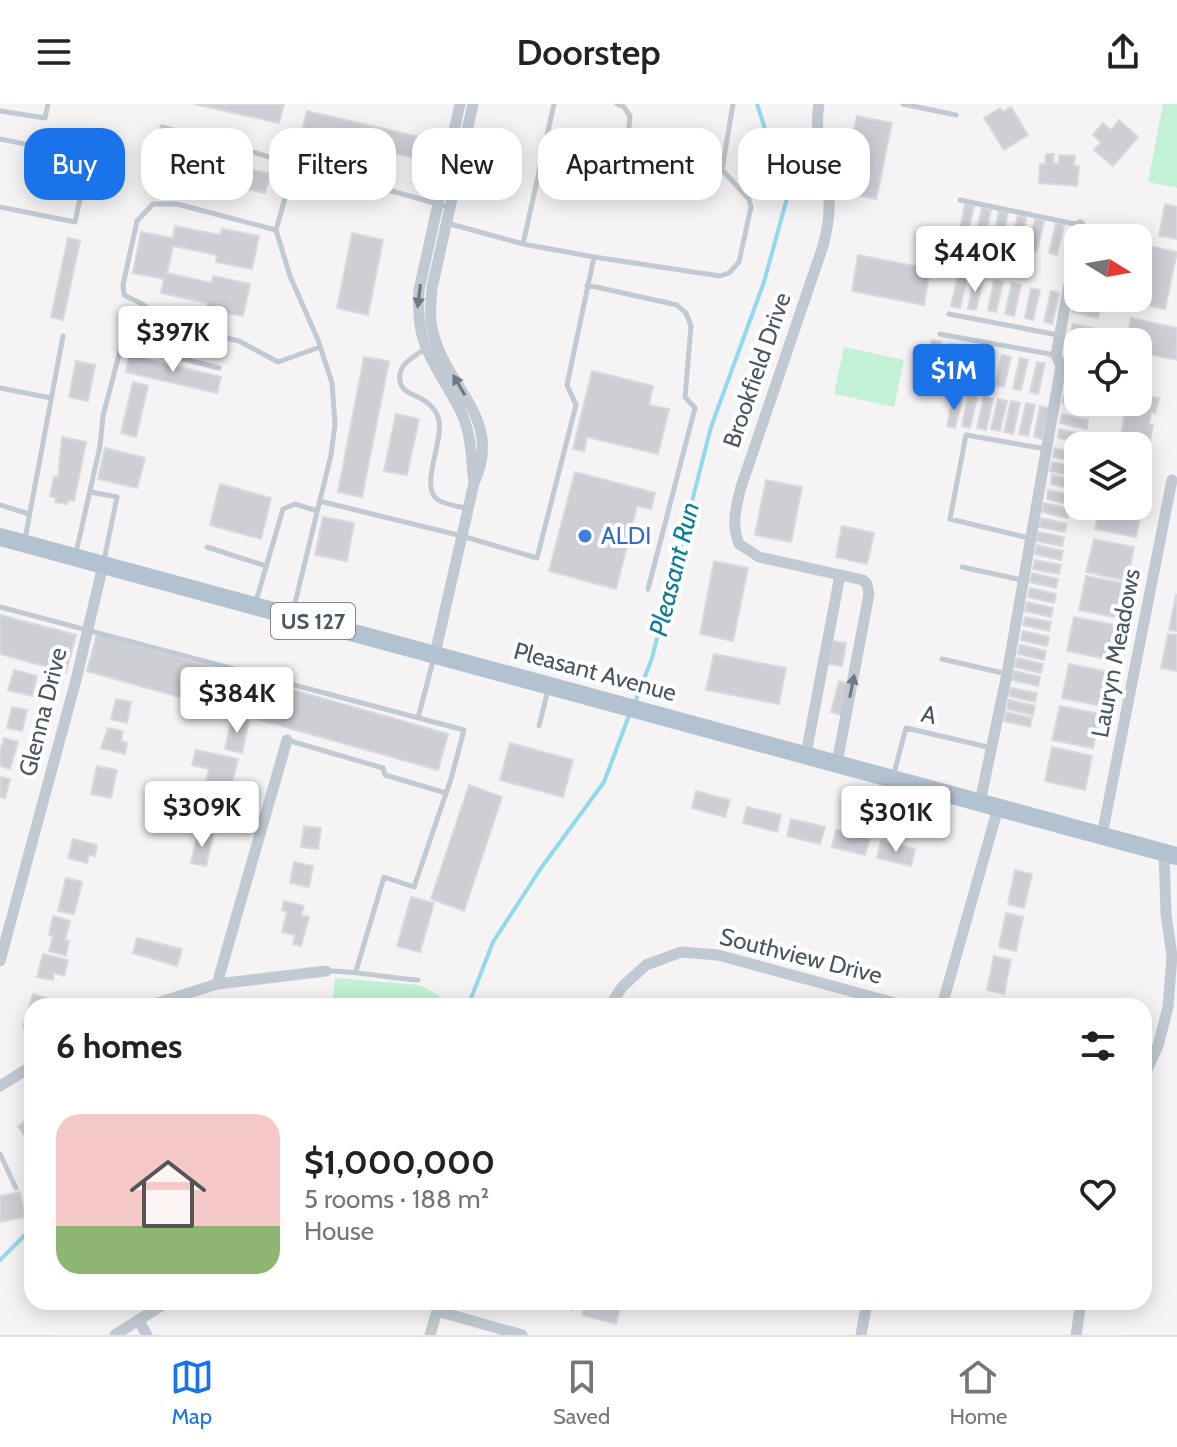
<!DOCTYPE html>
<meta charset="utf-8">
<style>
body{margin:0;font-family:Cabin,sans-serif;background:#f2f2f2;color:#222;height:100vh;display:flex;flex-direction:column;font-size:30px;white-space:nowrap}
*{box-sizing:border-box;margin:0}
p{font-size:26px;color:#767676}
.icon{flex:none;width:44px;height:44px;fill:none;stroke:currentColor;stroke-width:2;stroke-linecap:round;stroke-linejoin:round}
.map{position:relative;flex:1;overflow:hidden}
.sheet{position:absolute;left:24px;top:894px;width:1128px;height:312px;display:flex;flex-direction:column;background:#fff;border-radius:24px;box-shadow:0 4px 20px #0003}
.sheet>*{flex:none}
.hud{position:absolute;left:24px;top:24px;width:1130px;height:72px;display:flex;gap:16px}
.needle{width:52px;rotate:101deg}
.tools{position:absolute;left:1064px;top:120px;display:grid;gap:16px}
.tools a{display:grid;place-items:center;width:88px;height:88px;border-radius:16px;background:#fff;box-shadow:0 4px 20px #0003;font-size:40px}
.price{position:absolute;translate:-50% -68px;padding:0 18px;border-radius:8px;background:#fff;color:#222;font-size:26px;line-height:52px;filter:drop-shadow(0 2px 4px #0008)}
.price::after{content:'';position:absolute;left:50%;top:48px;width:24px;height:18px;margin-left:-12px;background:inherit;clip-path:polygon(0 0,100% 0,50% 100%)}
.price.current{background:#1a73e8;color:#fff}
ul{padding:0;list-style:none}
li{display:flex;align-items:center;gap:24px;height:200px;padding:0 32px}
li span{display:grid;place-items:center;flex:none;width:224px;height:160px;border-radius:24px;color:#555}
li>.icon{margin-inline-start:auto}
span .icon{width:96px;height:96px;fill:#fffc;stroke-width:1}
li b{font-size:34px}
h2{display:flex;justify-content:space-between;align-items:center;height:96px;padding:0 32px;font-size:34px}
.chip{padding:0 28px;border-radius:24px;background:#fff;box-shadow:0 4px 20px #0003;font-size:28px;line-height:72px}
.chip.current{background:#1a73e8;color:#fff}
header{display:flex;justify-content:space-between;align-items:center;height:104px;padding:0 32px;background:#fff;font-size:36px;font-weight:600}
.menu{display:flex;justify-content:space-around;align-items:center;height:112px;border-top:2px solid #e0e0e0;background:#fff;font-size:22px;color:#767676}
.menu a{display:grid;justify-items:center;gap:4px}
.menu .current{color:#1a73e8}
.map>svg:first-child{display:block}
</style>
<header><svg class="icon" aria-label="menu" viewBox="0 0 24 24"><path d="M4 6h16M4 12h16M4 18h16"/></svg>Doorstep<svg class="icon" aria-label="share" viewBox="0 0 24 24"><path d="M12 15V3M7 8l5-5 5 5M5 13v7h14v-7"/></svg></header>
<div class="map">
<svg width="1177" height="1231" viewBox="0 0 1177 1231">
<rect width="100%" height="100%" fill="#f5f3f3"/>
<path fill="#c3f1d5" d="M1163,0h14v84l-29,-6z
M844,243l60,13 -10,47 -60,-13z
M335,874l85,7 20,11 -6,10h-102z"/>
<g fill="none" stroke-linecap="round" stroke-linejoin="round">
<path stroke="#90daee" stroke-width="4" d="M634,601l18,-47 59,-231 53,-145 23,-84 -30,-94
M468,902l25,-64 48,-74 63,-86 26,-69
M0,1156l32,-32"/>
</g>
<path fill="#cdcfd5" stroke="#d7d9de" stroke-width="2" d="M194,0h90l-5,19z
M1011,3l17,28 -24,15 -20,-32 16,-10 3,4z
M307,7l117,27 -5,21 -117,-27z
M857,12l35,7 -16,76 -34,-7z
M1119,16l19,17 -25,29 -19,-16 7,-8 -8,-7 10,-12 8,7z
M161,44l109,26 -5,19 -108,-25z
M1046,50h8l-1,9 6,1v-9l16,1 -1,9 5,1 -2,20 -38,-3 1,-19h5z
M965,100l9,2 -7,30 -8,-2z
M1165,100l12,3v32l-18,-3z
M982,104l9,2 -7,30 -9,-2z
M999,107l9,2 -7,30 -8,-2z
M1018,111l8,2 -6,30 -9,-2z
M1035,115l9,2 -7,30 -8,-1z
M1056,119l8,2 -7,30 -8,-2z
M175,122l45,9 2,-6 37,7 -7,33 -36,-7 1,-7 -44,-9 -6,27 45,10 1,-7 37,8 -7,32 -37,-7 2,-6 -47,-10 3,-14 -31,-6 8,-41 32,6z
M352,129l31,7 -15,75 -31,-7z
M68,134l12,3 -17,79 -12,-3z
M1145,141l32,7 -12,57 -32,-7 1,-4h4v-19z
M858,151l72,14 -6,36 -72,-14z
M958,172l9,2 -7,30 -9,-2z
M974,174l9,2 -7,30 -8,-1z
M994,176l9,2 -7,30 -8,-2z
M1012,179l9,2 -7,31 -9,-2z
M1031,184l9,2 -7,30 -8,-2z
M1051,187l8,2 -7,31 -8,-2z
M1074,199l26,6 -2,9 -26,-6z
M1131,214l46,10v32l-39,-8v-10h-12z
M1073,220l26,6 -2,9 -26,-6z
M932,236l9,2 -7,30 -8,-1z
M951,240l9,2 -7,30 -9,-2z
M969,242l9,2 -7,31 -9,-2z
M983,244l9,2 -7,30 -8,-2z
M130,251l91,22 -4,16 -91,-21z
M1002,251l9,2 -7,30 -9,-2z
M364,253l25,4 -27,136 -24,-5z
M1020,254l8,2 -7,30 -8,-1z
M76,257l19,4 -7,36 -19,-4z
M1037,258l8,1 -7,31 -8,-2z
M592,267l61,15 -4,19 20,4 -11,45 -71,-17 -3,14 -11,-2z
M1067,271l11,2v10l-13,-3z
M133,278l15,4 -12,51 -15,-4z
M1138,290l21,4 -4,15 -4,-1 -2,13h4l-3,16 -29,-6 6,-33h11z
M1064,291l14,3v4h12l-2,7 -26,-6z
M953,292l9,2 -7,30 -8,-2z
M968,292l9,2 -7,30 -8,-2z
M984,293l9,2 -7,31 -9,-2z
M998,295l9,2 -7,30 -9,-2z
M1011,297l9,2 -7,31 -9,-2z
M1026,299l9,2 -7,31 -9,-2z
M1040,302l9,2 -7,31 -8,-2z
M396,310l23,5 -12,56 -23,-4z
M1062,310l26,6 -1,9 -27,-6z
M1059,325l27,6 -2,9 -26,-6z
M62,333l24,5 -12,59 -6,-1 -1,4 -12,-2 1,-4 -6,-2 4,-19 4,1z
M105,344l40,10 -8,30 -39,-9z
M1055,344l23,5v9l-25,-5z
M1052,358l26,6 -2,9 -26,-6z
M575,368l80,21 -4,16 -14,-3 -21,83 -67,-18z
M1052,371l26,6 -1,9 -26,-6z
M766,376l36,7 -11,55 -36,-7z
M220,380l51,14 -10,41 -51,-14z
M1048,386l26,6 -2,9 -25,-6z
M1138,398l5,1 -7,34 -41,-8 5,-23h38z
M1044,399l26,6 -2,9 -26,-6z
M323,413l31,6 -7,38 -32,-6z
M1041,414l26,6 -2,8 -26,-5z
M842,422l32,7 -7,31 -31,-7z
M1038,428l26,5 -2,9 -26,-5z
M1094,435l40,8 -7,34 -41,-9z
M1037,441l26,6 -2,9 -26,-6z
M1035,456l26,5 -2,9 -26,-5z
M714,457l34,7 -15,73 -33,-7z
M1032,469l26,6 -2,9 -26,-6z
M1086,472l41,8 -7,34 -41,-8z
M1030,484l26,6 -2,9 -26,-6z
M1176,491l1,1v35l-8,-1z
M1027,498l26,6 -2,9 -26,-6z
M0,511l76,20 -10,37 -66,-18z
M1025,513l26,5 -2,9 -26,-6z
M1074,513l41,8 -8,34 -40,-8z
M1023,527l26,6 -2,9 -26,-6z
M97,530l351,100 -10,36 -351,-99z
M1168,530l9,1v36l-16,-3z
M833,537l13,2 -4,23 -14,-2z
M1020,541l26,6 -2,9 -26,-6z
M714,550l72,14 -7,36 -73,-14z
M1017,554l26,6 -2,9 -26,-6z
M1069,560l40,8 -7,34 -40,-8z
M14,566l23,6 -5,20 -24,-6z
M1014,567l26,6 -2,9 -26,-6z
M839,577l11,3 -8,31 -11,-3z
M1011,584l26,5 -2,9 -26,-6z
M116,595l15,3 -4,21 -16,-4z
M1009,596l26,6 -2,9 -26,-6z
M1060,602l40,8 -7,34 -41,-8z
M12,603l15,3 -5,21 -15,-3z
M1006,608l26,6 -2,9 -26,-6z
M232,613l17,4 -7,32 -17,-4z
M108,624l15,3 -2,10 6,2 -2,11 -24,-6z
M4,634l14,4 -8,27 -10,-3v-15z
M510,639l63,17 -10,37 -63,-17z
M1052,643l40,9 -7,34 -40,-9z
M196,646l42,9 -7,29 -25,-6 3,-13 -17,-4z
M97,662l20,4 -6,28 -20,-4z
M0,673l10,2 -5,19 -5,-1z
M469,681l33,12 -38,114 -33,-12z
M696,687l34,9 -5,17 -33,-9z
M747,703l34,8 -4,17 -34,-9z
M791,715l34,8 -5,17 -33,-8z
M304,722l17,2 -3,21 -17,-2z
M836,726l34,8 -5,17 -33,-8z
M198,728l15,3 -7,31 -15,-3z
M73,735l24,6 -2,11 -6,-1 -2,8 -19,-5z
M881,737l34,8 -4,17 -34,-8z
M294,758l19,4 -4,21 -19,-4z
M1015,766l17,4 -8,34 -16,-4z
M66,774l16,4 -8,32 -16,-3z
M411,793l23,6 -14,49 -23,-6z
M284,797l20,5 -3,9 8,2 -8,29 -8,-2 2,-9 -13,-3 5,-20 -5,-2z
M1006,809l17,4 -7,34 -17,-4z
M53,812l17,5 -5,19 4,1 -3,15 -17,-5 4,-15 -4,-1z
M137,834l45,11 -5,17 -44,-13z
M43,850l25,6 -4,16 -10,-3 -1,7 -16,-3z
M994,852l17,4 -7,34 -17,-4z
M33,890l14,4 -2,8h-13v24l-9,-3z
M32,1013v21l-4,3 -10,-15z
M20,1088l5,25 -25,5v-26z
M541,1198h34l-2,8z
M585,1198h15l20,5 -4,17 -34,-9z"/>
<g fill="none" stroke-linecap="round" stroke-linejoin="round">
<path stroke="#c1cad2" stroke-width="5" d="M903,0l53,11
M0,7l45,7 3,-14
M162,23l287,80
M0,35l89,18 -14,65 -75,-15
M544,45l63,12 9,-1c11,-15 13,-27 14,-44l-6,-9 -7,-3
M960,96l120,25
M276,126l-99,-26h-24l-16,17 -14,64 1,10 18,9 23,19 74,18 39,21 42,-15
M523,140l31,-140
M594,153l126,19 9,-3 10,-11 12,-55 -2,-8 -27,-29 11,-66
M587,181l90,20 9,8 5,13 -6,71 10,11 -47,181
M949,210l109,21
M940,230l115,21
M425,245c-11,7 -28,16 -25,32 2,17 29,12 38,36 8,21 -20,70 0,83 8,5 21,6 30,9
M0,284l51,10
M91,388l26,5 -13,63
M319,397l143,35 75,22 39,-153 -9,-20 27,-128 -71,-13 -76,-21
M0,401l29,9
M1029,434l-79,-19 16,-84 80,14
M25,435l38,-203
M207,443l59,19
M76,449l24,-107 3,-30 17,-65 13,-5 86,22
M962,463l60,13
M256,497l27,-92 12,-5 22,7
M0,503l464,123 -13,49 -37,108 -30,-10 -28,94
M293,507l38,-156 4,-31 -3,-41 -14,-43 -28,-64 -14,-46 19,-67
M942,555l65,15
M418,614l15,-57
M539,622l9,-36
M287,636l96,28 2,7 61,18
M893,673l13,-49 86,20
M327,867c31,0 60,7 91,9
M0,1050l16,34"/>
<path stroke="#c1cad2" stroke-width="11" d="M460,0l-41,186c-4,59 17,73 41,120 12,23 11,49 14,73
M819,0c-6,32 8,64 10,97 1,15 -2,30 -6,45l-82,241c-5,20 -10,37 -2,57l20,13 104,23 4,4 2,10 -32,169
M435,550l39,-171c30,-65 -27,-93 -41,-151 -4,-14 -2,-29 -1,-44l41,-184
M806,650l34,-179
M980,698l27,-128 54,-308 -5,-11 24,-130
M1102,731l70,-355
M0,857l76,-281 27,-115
M217,880l70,-244
M148,902l69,-22 109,-13
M610,902l12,-19 24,-22 35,-13 37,3 188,51
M942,902l56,-198
M1144,972l14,-30 10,-39 4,-51 -6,-42 -2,-61
M0,982l32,-20
M437,1207l85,24
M138,1216l9,15
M115,1231l52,-33
M430,1231l7,-24
M861,1231l6,-33
M1076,1231l5,-33"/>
<path stroke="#b3c2d1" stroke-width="18" d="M0,433l1177,319"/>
</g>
<defs><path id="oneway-solid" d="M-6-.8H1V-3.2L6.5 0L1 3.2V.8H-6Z" transform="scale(2)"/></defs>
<g fill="#6e7983">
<use href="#oneway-solid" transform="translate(419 192) rotate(97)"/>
<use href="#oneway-solid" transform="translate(459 281) rotate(-120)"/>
<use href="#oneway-solid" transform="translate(852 582) rotate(-79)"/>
</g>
<circle fill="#3f7fe0" stroke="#fff" stroke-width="3" cx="585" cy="432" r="8"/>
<g text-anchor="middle" stroke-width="8" stroke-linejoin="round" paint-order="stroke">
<rect fill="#fff" stroke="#808990" stroke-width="2" x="271" y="499" width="84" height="36" rx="6"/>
<g font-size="22" font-weight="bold" fill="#4a5661">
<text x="313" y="525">US 127</text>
</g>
<g font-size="24" fill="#4a5661" stroke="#fff">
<text transform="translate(757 266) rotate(-71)" y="8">Brookfield Drive</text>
<text transform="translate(1116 549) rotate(-79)" y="8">Lauryn Meadows</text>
<text transform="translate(595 568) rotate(15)" y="8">Pleasant Avenue</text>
<text transform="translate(43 608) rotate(-76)" y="8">Glenna Drive</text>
<text transform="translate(929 611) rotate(12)" y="8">A</text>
<text transform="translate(801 852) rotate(14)" y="8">Southview Drive</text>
</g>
<g font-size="24" fill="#366cbe" stroke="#fff" text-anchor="start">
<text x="601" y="440">ALDI</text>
</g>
<g font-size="26" font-style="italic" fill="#0c7c9b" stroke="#fff">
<text transform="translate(674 465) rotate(-76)" y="9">Pleasant Run</text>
</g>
</g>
</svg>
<div class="tools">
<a><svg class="needle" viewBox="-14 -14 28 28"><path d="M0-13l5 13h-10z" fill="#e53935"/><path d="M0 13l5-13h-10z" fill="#767676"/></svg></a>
<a><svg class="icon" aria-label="locate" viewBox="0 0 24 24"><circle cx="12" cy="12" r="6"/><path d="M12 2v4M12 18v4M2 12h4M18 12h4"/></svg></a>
<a><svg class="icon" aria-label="layers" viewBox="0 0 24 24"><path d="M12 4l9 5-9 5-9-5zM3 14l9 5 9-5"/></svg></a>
</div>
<b class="price" style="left:975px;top:190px">$440K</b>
<b class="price" style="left:173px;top:270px">$397K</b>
<b class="price current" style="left:954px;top:308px">$1M</b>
<b class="price" style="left:237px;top:631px">$384K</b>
<b class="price" style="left:202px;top:745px">$309K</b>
<b class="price" style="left:896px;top:750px">$301K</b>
<div class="hud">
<a class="chip current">Buy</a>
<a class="chip">Rent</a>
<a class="chip">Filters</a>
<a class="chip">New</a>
<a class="chip">Apartment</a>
<a class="chip">House</a>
</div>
<section class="sheet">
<h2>6 homes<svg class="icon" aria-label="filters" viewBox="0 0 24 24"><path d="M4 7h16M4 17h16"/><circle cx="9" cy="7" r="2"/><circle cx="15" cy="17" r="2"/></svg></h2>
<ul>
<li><span style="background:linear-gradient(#f6c9c9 70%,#8fb573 0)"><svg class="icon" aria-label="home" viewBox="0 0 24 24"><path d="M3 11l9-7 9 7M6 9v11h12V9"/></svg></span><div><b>$1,000,000</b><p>5 rooms · 188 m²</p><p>House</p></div><svg class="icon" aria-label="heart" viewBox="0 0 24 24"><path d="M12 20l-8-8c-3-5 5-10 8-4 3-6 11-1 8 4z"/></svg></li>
</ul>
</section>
</div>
<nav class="menu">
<a class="current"><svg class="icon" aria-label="map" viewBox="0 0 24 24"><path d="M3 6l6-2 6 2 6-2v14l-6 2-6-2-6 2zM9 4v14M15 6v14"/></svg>Map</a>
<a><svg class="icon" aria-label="saved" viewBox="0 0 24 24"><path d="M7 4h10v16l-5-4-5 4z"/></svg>Saved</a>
<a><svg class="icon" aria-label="home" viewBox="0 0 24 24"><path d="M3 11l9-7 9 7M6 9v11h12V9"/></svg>Home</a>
</nav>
